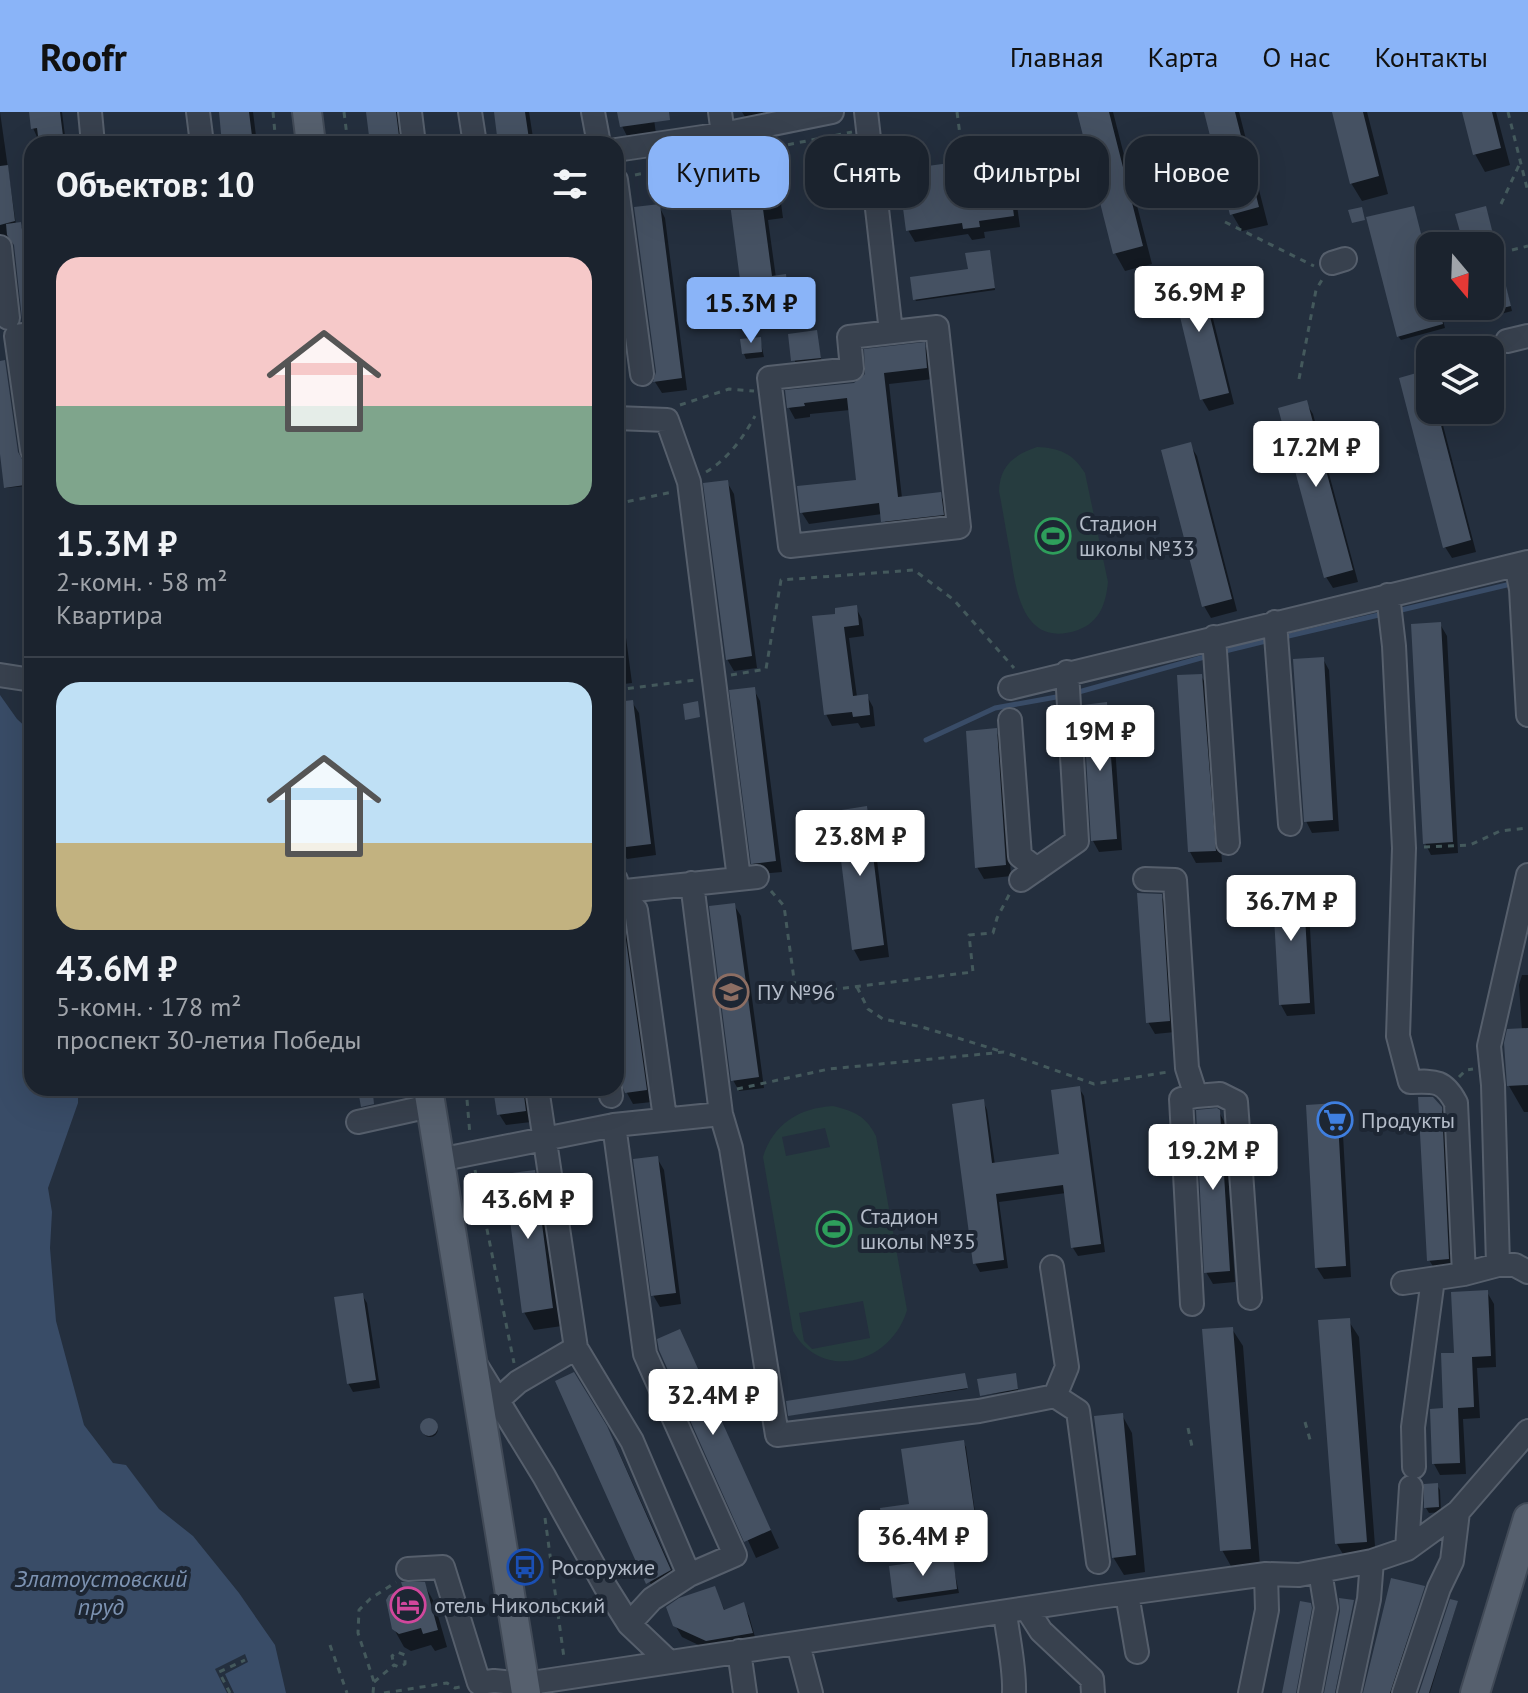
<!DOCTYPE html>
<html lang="ru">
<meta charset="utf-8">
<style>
body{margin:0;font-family:"PT Sans",sans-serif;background:#242b36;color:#f1f3f6;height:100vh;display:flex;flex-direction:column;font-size:30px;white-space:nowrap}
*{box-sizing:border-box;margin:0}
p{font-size:26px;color:#a0a4aa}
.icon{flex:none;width:44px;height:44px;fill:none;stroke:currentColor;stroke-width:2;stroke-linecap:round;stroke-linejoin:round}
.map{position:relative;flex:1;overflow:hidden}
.panel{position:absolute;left:24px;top:24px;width:600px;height:960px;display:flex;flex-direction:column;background:#1b232e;border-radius:24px;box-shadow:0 8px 32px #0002,0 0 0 2px #39404a}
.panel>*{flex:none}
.hud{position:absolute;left:648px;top:24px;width:760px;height:72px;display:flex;gap:16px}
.needle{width:52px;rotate:161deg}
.buttons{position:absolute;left:1416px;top:120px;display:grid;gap:16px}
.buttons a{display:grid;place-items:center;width:88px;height:88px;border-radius:16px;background:#1b232e;box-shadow:0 8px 32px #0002,0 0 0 2px #39404a;font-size:40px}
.price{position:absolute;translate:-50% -68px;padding:0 18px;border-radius:8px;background:#fff;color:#222;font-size:26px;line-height:52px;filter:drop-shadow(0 2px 4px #0008)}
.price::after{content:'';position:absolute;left:50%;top:48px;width:24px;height:18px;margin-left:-12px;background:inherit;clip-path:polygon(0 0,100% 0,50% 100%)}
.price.active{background:#8ab4f8;color:#111}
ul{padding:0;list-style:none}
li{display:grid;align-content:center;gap:16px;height:424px;padding:0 32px}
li+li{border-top:2px solid #39404a}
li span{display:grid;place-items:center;height:248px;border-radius:24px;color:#555}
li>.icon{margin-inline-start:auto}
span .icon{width:144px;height:144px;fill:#fffc;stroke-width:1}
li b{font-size:34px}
h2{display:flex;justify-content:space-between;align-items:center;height:96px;padding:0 32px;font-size:34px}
.chip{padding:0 28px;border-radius:24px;background:#1b232e;box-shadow:0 8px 32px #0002,0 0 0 2px #39404a;font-size:28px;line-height:72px}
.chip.active{background:#8ab4f8;color:#111}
header{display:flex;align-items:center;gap:48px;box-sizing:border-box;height:112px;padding:0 40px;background:#8ab4f8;color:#111}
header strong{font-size:38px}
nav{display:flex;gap:44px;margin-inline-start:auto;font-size:28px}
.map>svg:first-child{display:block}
</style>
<header>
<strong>Roofr</strong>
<nav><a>Главная</a><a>Карта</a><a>О нас</a><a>Контакты</a></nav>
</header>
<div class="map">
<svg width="1528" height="1581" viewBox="0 0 1528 1581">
<rect width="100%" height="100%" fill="#242f3e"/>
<path fill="#263c3f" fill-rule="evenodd" d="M1037,335c22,1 36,6 48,26l23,109c-2,21 -8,40 -30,48 -56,19 -62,-40 -68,-78 -4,-20 -7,-41 -11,-61 1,-26 15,-36 38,-44z
M833,994c21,5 33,10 43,30l31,174c-15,53 -85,73 -114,21l-30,-174c10,-33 36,-49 70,-51zM825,1016l5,19 -44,9 -4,-19zM863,1189l7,37 -58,11 -8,-8 -5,-28z"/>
<path fill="#394c67" d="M0,583l17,24 15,14v355h46v15l-30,85 4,24 -2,36 6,73 28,104 29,38 13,2 33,44 34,27 46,57 36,52 11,48h-286z"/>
<path fill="#242f3e" d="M245,1542l3,8 -23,12 9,19h-7l-12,-24z"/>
<path fill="#0007" d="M0,0l16,113 6,2 10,94h-7l-1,-3 -8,-73 -6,-8 -10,-1z
M31,0h31l4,32h-25l-1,-8 -3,1 -4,-9z
M221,0h32l4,32h-32z
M368,0h32l4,32h-32z
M496,0h33l5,32h-33z
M619,0h34l3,22 -28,4 -6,-12z
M742,0h34l1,7 -28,4z
M1080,0h33l39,152 -27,7 -10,-18z
M1206,0h33l29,113 -26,6 -10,-17z
M1334,0h33l21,82 -26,7 -11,-18z
M1464,0h32l14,53 -25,7 -10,-18z
M1005,46l7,11 8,58 -36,5 1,6 -13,2 -4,-6 -53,8 -7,-12 52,-66z
M774,73l6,11 3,22 -15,2 8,58 9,-2 6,12 2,18 -22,3 -3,-6 -17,3 -7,-12 10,-99z
M659,94l6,12 22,172 -25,3 -7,-11 3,-10z
M1413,96l17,62v36h41l-30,7 4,15 -44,12 -3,-4z
M1487,101l25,98 -27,7 -4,-12h9v-60h-24z
M990,142l5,36 -79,11 -1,-2 55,-28z
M1197,159l7,11 30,122 -25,7 -7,-12z
M816,220l6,31 -26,3 -6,-30z
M760,227l4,18 -18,2 -2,-5z
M924,233l6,11 3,23 -44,5 13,114 38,-4 7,12 2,20 -60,6 -7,-18 -73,10 -7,-11 56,-31 -8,-72 -40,4v3l-15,2 -6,-11 66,-23z
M0,251l18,93 7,8 7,1v58l-6,-37 -20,2 -6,-67z
M1426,261l4,7v30h9l37,142 -24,6 -7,-11z
M1306,291l7,11 45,168 -25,6 -7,-11z
M1190,333l7,11 40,155 -26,7 -7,-12 -40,-154z
M727,370l7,12 23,174 -23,3 -7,-12z
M616,450l16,121 -16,2z
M856,496l6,11 2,17 -15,2 8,59 10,-1 6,11 2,19 -14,2 -3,-5 -26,3 -6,-12 12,-99z
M1440,512l7,12 11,217 -27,2 -6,-12z
M1323,547l6,11 10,161 -27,2 -6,-12z
M1201,564l7,11 14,175 -26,1 -6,-11z
M754,578l6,11 22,171 -22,2 -7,-11z
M632,590l7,11 17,142 -29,4 -7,-12 -4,-34v-109z
M1106,592l7,12 9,134 -23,2 -6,-11z
M995,618l7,12 9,134 -27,3 -7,-12z
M866,696l6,12 17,137 -29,4 -6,-11z
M1302,771l6,11 7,120 -28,2 -6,-11z
M1161,784l6,11 8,125 -20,2 -7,-12z
M734,793l7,11 23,172 -25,3 -6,-11z
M623,817l7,11 22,162 -19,2 -6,-11 -11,-54v-109z
M1522,863h6v137h-4l-15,-26 13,-56 -3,-45z
M495,976h32l4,34 -25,3 -7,-11z
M1079,976l5,8 21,156 -27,4 -5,-8 -7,-55 -67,9 9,66 -28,4 -5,-9 8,-162 4,9 8,55 66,-9z
M1336,993l6,12 9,160 -27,2 -7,-11z
M1441,996l7,13 7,149 -19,1 -7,-11z
M1219,1000l6,11 10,159 -22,2 -7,-12z
M657,1046l7,12 17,134 -21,3 -7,-12z
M534,1060l10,18 18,136 -28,4 -10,-18z
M1487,1180l7,12 2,63 -19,1 3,50 -17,1 3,55 -26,1 -6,-11 22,-109z
M362,1183l5,8 13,85 -27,4 -5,-9z
M1348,1208l11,17 17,222 -29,2 -10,-17z
M1232,1217l11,17 17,220 -28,2 -10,-18z
M679,1219l100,217 -23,10 -95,-208z
M965,1265l2,12 -177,26z
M1016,1265l2,14 -36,4z
M558,1270l47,45 11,19 64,142 -22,12z
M1122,1303l10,18 13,139 -21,3 -11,-18z
M422 1317a8 8 0 1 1 16 0a8 8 0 1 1-16 0Z
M963,1330l3,5 12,87 -89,13 -2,-5 24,-36z
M1437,1373l3,5 1,22 -12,1 -3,-5z
M952,1448l7,33 -61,9 -3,-5z
M424,1472l10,18 13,45 -12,4 -4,-6 -20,6 -7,-4 -10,-18z
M1424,1475l-33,106h-26z
M714,1476l11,23 18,-6 6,11 8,28 -44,8 -31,-15 -7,-12z
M1353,1490l-18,91h-9z
M1457,1491l-27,90h-9z"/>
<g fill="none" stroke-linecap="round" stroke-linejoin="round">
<path stroke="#394c67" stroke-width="5" d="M1397,499l118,-28
M1284,525l99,-23
M1221,540l49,-12
M1075,581l133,-37
M926,628l69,-32 67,-12"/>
</g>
<path fill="#455162" d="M29,0h31l4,32h-25l-2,-16 -6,1z
M219,0h30l4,32h-31z
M366,0h30l4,32h-30z
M494,0h31l4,27 -31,5z
M617,0h52l1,8 -50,7z
M1077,0h32l34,134 -30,8z
M1204,0h31l24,95 -29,8z
M1332,0h31l16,64 -29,8z
M1462,0h30l9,36 -28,7z
M1006,43l8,61 -35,5 1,6 -17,2 -1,-6 -56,8 -8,-61 59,-8v-3l12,-2 1,3z
M8,53l7,56 -15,4v-59z
M775,70l3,25 -15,2 9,67 14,-2 2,20 -26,4 -1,-6 -19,3 -13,-99 23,-3 -1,-7z
M660,92l22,174 -29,4 3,-10 -22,-165z
M1414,94l16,63v37h9l4,18 -46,13 -31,-120z
M1486,94l25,100 -21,5v-65h-26l-9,-32z
M1362,95l3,13 -13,3 -4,-13z
M21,110l11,82v14l-10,1 -8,-74 -7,-10 -1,-11z
M990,138l5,38 -82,12 -3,-23 58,-8 -3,-16z
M1198,156l31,125 -29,7 -30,-125z
M817,218l4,28 -30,3 -3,-27z
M761,225l1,15 -20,2 -2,-15z
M925,230l2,26 -43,5 14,124 43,-5 3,23 -63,7 -2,-19 -79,10 -3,-27 59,-6 -9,-82 -43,5 1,3 -18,2 -2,-18 69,-7 11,-9 -1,-25z
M5,248l13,92 4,7 10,5v20l-28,4 -4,-34v-93z
M1427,258l3,12v28h7l34,130 -28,8 -44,-170z
M1307,288l46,170 -29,8 -46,-170z
M1191,330l41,157 -30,8 -41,-157z
M728,368l24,176 -26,4 -23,-177z
M857,493l2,20 -15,2 9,69 15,-2 2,21 -17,2 -1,-5 -28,3 -12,-99 23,-2v-6z
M1441,510l12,220 -30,2 -12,-220z
M1324,545l9,163 -29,2 -11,-163z
M1202,562l14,177 -28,1 -11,-177z
M755,575l21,174 -25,3 -22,-174z
M633,588l18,144 -33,4 -2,-19v-127z
M698,589l2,16 -15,3 -2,-16z
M1107,590l10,137 -26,2 -8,-136z
M997,616l9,137 -31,3 -9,-137z
M867,694l17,139 -32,5 -17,-139z
M1303,769l7,122 -31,2 -7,-123z
M1137,781l25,1 8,127 -24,2z
M735,791l24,174 -28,4 -22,-175z
M624,814l23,164 -22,3 -6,-15 -3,-24v-126z
M1528,916v57l-21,1 -3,-43 3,-14z
M1080,974l21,158 -30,4 -8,-63 -67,9 8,66 -31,4 -21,-160 32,-5 8,64 67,-9 -8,-64z
M493,976h30l3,23 -29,4z
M373,982l1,10 -13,3 -2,-11z
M1418,985h15l9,10 7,152 -22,2z
M1337,991l9,163 -31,2 -9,-163z
M1217,996l3,2 10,161 -26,2 -8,-163z
M658,1044l18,137 -25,3 -18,-137z
M535,1058l18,138 -31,5 -18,-139z
M1488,1178l3,66 -19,1 2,50 -16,1 2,55 -28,1 -2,-55 13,-1 -2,-55h13l-3,-61z
M363,1181l13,87 -29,4 -13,-87z
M1350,1206l17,224 -32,2 -17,-224z
M1233,1215l18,222 -31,2 -18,-222z
M680,1217l91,201 -27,12 -85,-192 -2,-11z
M574,1260l33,54 64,144 -25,14 -91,-203z
M965,1261l3,15 -180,28 -2,-15z
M1016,1261l2,16 -38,7 -3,-17z
M1123,1301l13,142 -24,3 -18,-142z
M420 1315a9 9 0 1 1 18 0a9 9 0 1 1-18 0Z
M964,1328l13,89 -92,14 -5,-35 29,-4 -8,-55z
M1438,1371l1,24 -15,1v-24z
M953,1445l4,32 -64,9 -4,-32z
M1391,1466l34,8 -35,107h-27z
M401,1470h24l13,48 -15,4 -2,-6 -22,6 -7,-5 -6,-29 3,-5 14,-7z
M715,1474l9,24 20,-8 9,31 -47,8 -33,-15 -7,-19 13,-9z
M1339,1486l15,2 -19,93h-11l16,-82z
M1450,1487l8,2 -29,92h-10z
M1300,1489l11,2 1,5 -16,85h-14z"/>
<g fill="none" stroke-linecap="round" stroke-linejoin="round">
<defs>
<path id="minor" d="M90,0l3,32
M198,0l4,32
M410,0l4,32
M470,0l5,32
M593,0l6,32
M720,0l3,22
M866,0l25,220
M616,38l107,-16 109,-22
M616,68l26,194
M0,135l8,71
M1332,151l13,-4
M937,215l22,200 -169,19 -21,-168 83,-9 -3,-32z
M32,222l-16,2 16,114
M1507,229l21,-5
M616,306l51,2 22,62 50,397
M1516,453l5,24 7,126
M1388,483l6,51 10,202 -6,188 12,46c25,-1 34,-2 46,21l8,171
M1275,510l15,202
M1214,525l14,206
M0,563l32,5
M1010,576l518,-126
M1010,608l10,136 17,13
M1145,767l30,1 12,188 9,28 24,-2 16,8 14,196
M616,768l3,12 17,18 29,208
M1021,768l56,-39 -10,-169
M692,771l29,231
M616,780l141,-15
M537,976l39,260 56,93 57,134 -37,24 -23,25
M610,976l1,8
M358,1010l72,-16
M614,1013l31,229 90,201 -46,20
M439,1048l175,-35 107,-11 10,34 46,287 202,-24 76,-15 12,-29 -15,-100
M1498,1153l-5,-180 -4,-39 39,-171
M1403,1171l61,-9 34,-9h17l13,7
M1192,1192l-11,-205 15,-3
M476,1253l68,111 61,110 24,38 39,37
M1055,1284l23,15 20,151
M498,1288l20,-18 58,-34
M1414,1355l-1,-40 20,-148
M1407,1437l4,-62
M408,1457l35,-2 36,116 15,-2 31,3 574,-87 167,-23 33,1 73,-14 35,-12 51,-37 70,-81
M1127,1482l10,58
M1027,1497l14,22 51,48 1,14
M1005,1500c3,27 10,54 9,81
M798,1532l13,49
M739,1539l6,42
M1250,1581l17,-83 -1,-36
M1310,1581l16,-85 -6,-37
M1349,1581l20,-94 3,-38
M1404,1581l35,-105 13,-27 6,-49"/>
<path id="major" d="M307,0l4,32
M428,976l98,605
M1475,1581l53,-175"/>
</defs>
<use href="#minor" stroke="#565f6c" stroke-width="26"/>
<use href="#major" stroke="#414a57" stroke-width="32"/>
<path stroke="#44595c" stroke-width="3" stroke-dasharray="6 6" stroke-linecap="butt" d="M273,0l3,32
M344,0l4,32
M957,0l6,46
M1508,0l20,80
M635,63l217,-43
M1501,92l19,-41
M1225,110l89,44
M1512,138l16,-4
M1299,267l17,-89 7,-12
M680,293l49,-16 25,2
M706,360c22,-13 37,-34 49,-56
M616,392l56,-12
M731,563l35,-6 15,-89 133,-10 40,30 60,68
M616,578l80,-10
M1424,735l46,-2 30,-14 28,-3
M771,779l13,15 12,88 177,-22 -4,-37 24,-2 4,-15 13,-25
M857,875l11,22 15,10 39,8 78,24
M1459,965l7,-7 7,-1
M466,976l4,47
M737,977l92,-20 175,-17 90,32 74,-12
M475,1058l39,193
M1305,1310l6,21
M1188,1316l5,23
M545,1406l19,140
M330,1533l17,48
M374,1570l20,-17 5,2 6,-3v-9l-8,-3 -5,4 2,9
M230,1581l-11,-21 26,-12
M373,1581l1,-11 -16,-49 1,-23 11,-11 26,-17
M384,1581l63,-10 8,5 5,-1"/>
<use href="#minor" stroke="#38414e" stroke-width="22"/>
<use href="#major" stroke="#56606e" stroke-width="28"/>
</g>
<defs>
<symbol id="stadium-ring" viewBox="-11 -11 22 22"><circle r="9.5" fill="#1d2633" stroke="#2e9e5b" stroke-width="1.5"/><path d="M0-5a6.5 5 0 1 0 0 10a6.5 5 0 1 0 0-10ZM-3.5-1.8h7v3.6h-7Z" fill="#2e9e5b"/></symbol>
<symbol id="university-ring" viewBox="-11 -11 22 22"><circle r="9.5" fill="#1d2633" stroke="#8d6e63" stroke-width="1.5"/><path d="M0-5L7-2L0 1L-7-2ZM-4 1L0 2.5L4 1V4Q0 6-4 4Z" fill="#8d6e63"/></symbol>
<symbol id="supermarket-ring" viewBox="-11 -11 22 22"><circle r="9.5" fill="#1d2633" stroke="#3f7fe0" stroke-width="1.5"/><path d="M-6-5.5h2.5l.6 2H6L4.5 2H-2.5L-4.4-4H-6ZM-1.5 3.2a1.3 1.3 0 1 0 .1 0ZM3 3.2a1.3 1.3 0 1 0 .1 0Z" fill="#3f7fe0"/></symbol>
<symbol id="bus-ring" viewBox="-11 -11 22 22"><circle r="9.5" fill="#1d2633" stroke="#1a4fb4" stroke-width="1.5"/><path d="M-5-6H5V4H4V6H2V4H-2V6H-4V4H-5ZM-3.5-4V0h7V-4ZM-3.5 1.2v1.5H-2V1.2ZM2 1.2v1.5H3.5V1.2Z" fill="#1a4fb4"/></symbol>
<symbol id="hotel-ring" viewBox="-11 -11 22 22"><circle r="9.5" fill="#1d2633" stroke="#d1479c" stroke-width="1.5"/><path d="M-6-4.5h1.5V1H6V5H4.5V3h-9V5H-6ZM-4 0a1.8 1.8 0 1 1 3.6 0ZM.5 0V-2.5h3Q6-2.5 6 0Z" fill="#d1479c"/></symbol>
</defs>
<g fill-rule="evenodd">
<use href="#stadium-ring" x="1033" y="404" width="40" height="40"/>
<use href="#university-ring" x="711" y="860" width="40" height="40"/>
<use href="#supermarket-ring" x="1315" y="988" width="40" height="40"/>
<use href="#stadium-ring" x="814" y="1097" width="40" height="40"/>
<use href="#bus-ring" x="505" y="1435" width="40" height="40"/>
<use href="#hotel-ring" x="388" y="1473" width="40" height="40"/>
</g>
<g text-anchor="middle" stroke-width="8" stroke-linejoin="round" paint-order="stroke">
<g font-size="22" fill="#b4bcc9" stroke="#1d2633" text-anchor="start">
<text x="1079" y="419">Стадион<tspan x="1079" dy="25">школы №33</tspan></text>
<text x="757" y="888">ПУ №96</text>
<text x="1361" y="1016">Продукты</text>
<text x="860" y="1112">Стадион<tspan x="860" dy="25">школы №35</tspan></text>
<text x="551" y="1463">Росоружие</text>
<text x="434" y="1501">отель Никольский</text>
</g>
<g font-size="24" font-style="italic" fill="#7c92b1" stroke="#1d2633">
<text x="101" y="1475">Златоустовский<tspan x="101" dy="28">пруд</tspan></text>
</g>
</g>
</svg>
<div class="buttons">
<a><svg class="needle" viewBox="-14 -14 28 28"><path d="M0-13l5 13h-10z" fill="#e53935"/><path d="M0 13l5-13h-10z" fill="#a0a4aa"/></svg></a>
<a><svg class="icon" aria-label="layers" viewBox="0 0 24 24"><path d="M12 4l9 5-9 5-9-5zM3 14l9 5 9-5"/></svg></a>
</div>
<b class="price" style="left:1199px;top:222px">36.9M ₽</b>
<b class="price active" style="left:751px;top:233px">15.3M ₽</b>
<b class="price" style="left:1316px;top:377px">17.2M ₽</b>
<b class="price" style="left:1100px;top:661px">19M ₽</b>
<b class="price" style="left:860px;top:766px">23.8M ₽</b>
<b class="price" style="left:1291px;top:831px">36.7M ₽</b>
<b class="price" style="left:1213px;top:1080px">19.2M ₽</b>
<b class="price" style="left:528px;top:1129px">43.6M ₽</b>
<b class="price" style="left:713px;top:1325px">32.4M ₽</b>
<b class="price" style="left:923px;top:1466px">36.4M ₽</b>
<div class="hud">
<a class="chip active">Купить</a>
<a class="chip">Снять</a>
<a class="chip">Фильтры</a>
<a class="chip">Новое</a>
</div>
<section class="panel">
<h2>Объектов: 10<svg class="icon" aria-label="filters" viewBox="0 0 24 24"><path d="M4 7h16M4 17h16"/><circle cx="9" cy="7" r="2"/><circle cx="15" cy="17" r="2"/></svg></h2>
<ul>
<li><span style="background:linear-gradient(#f6c9c9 60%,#7fa58c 0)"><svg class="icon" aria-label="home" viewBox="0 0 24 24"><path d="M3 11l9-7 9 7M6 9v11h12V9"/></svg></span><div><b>15.3M ₽</b><p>2-комн. · 58 m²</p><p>Квартира</p></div></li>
<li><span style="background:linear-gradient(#bfe0f5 65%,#c2b280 0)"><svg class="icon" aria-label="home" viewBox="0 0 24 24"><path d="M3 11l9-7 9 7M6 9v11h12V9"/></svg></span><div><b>43.6M ₽</b><p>5-комн. · 178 m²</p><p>проспект 30-летия Победы</p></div></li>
</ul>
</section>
</div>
